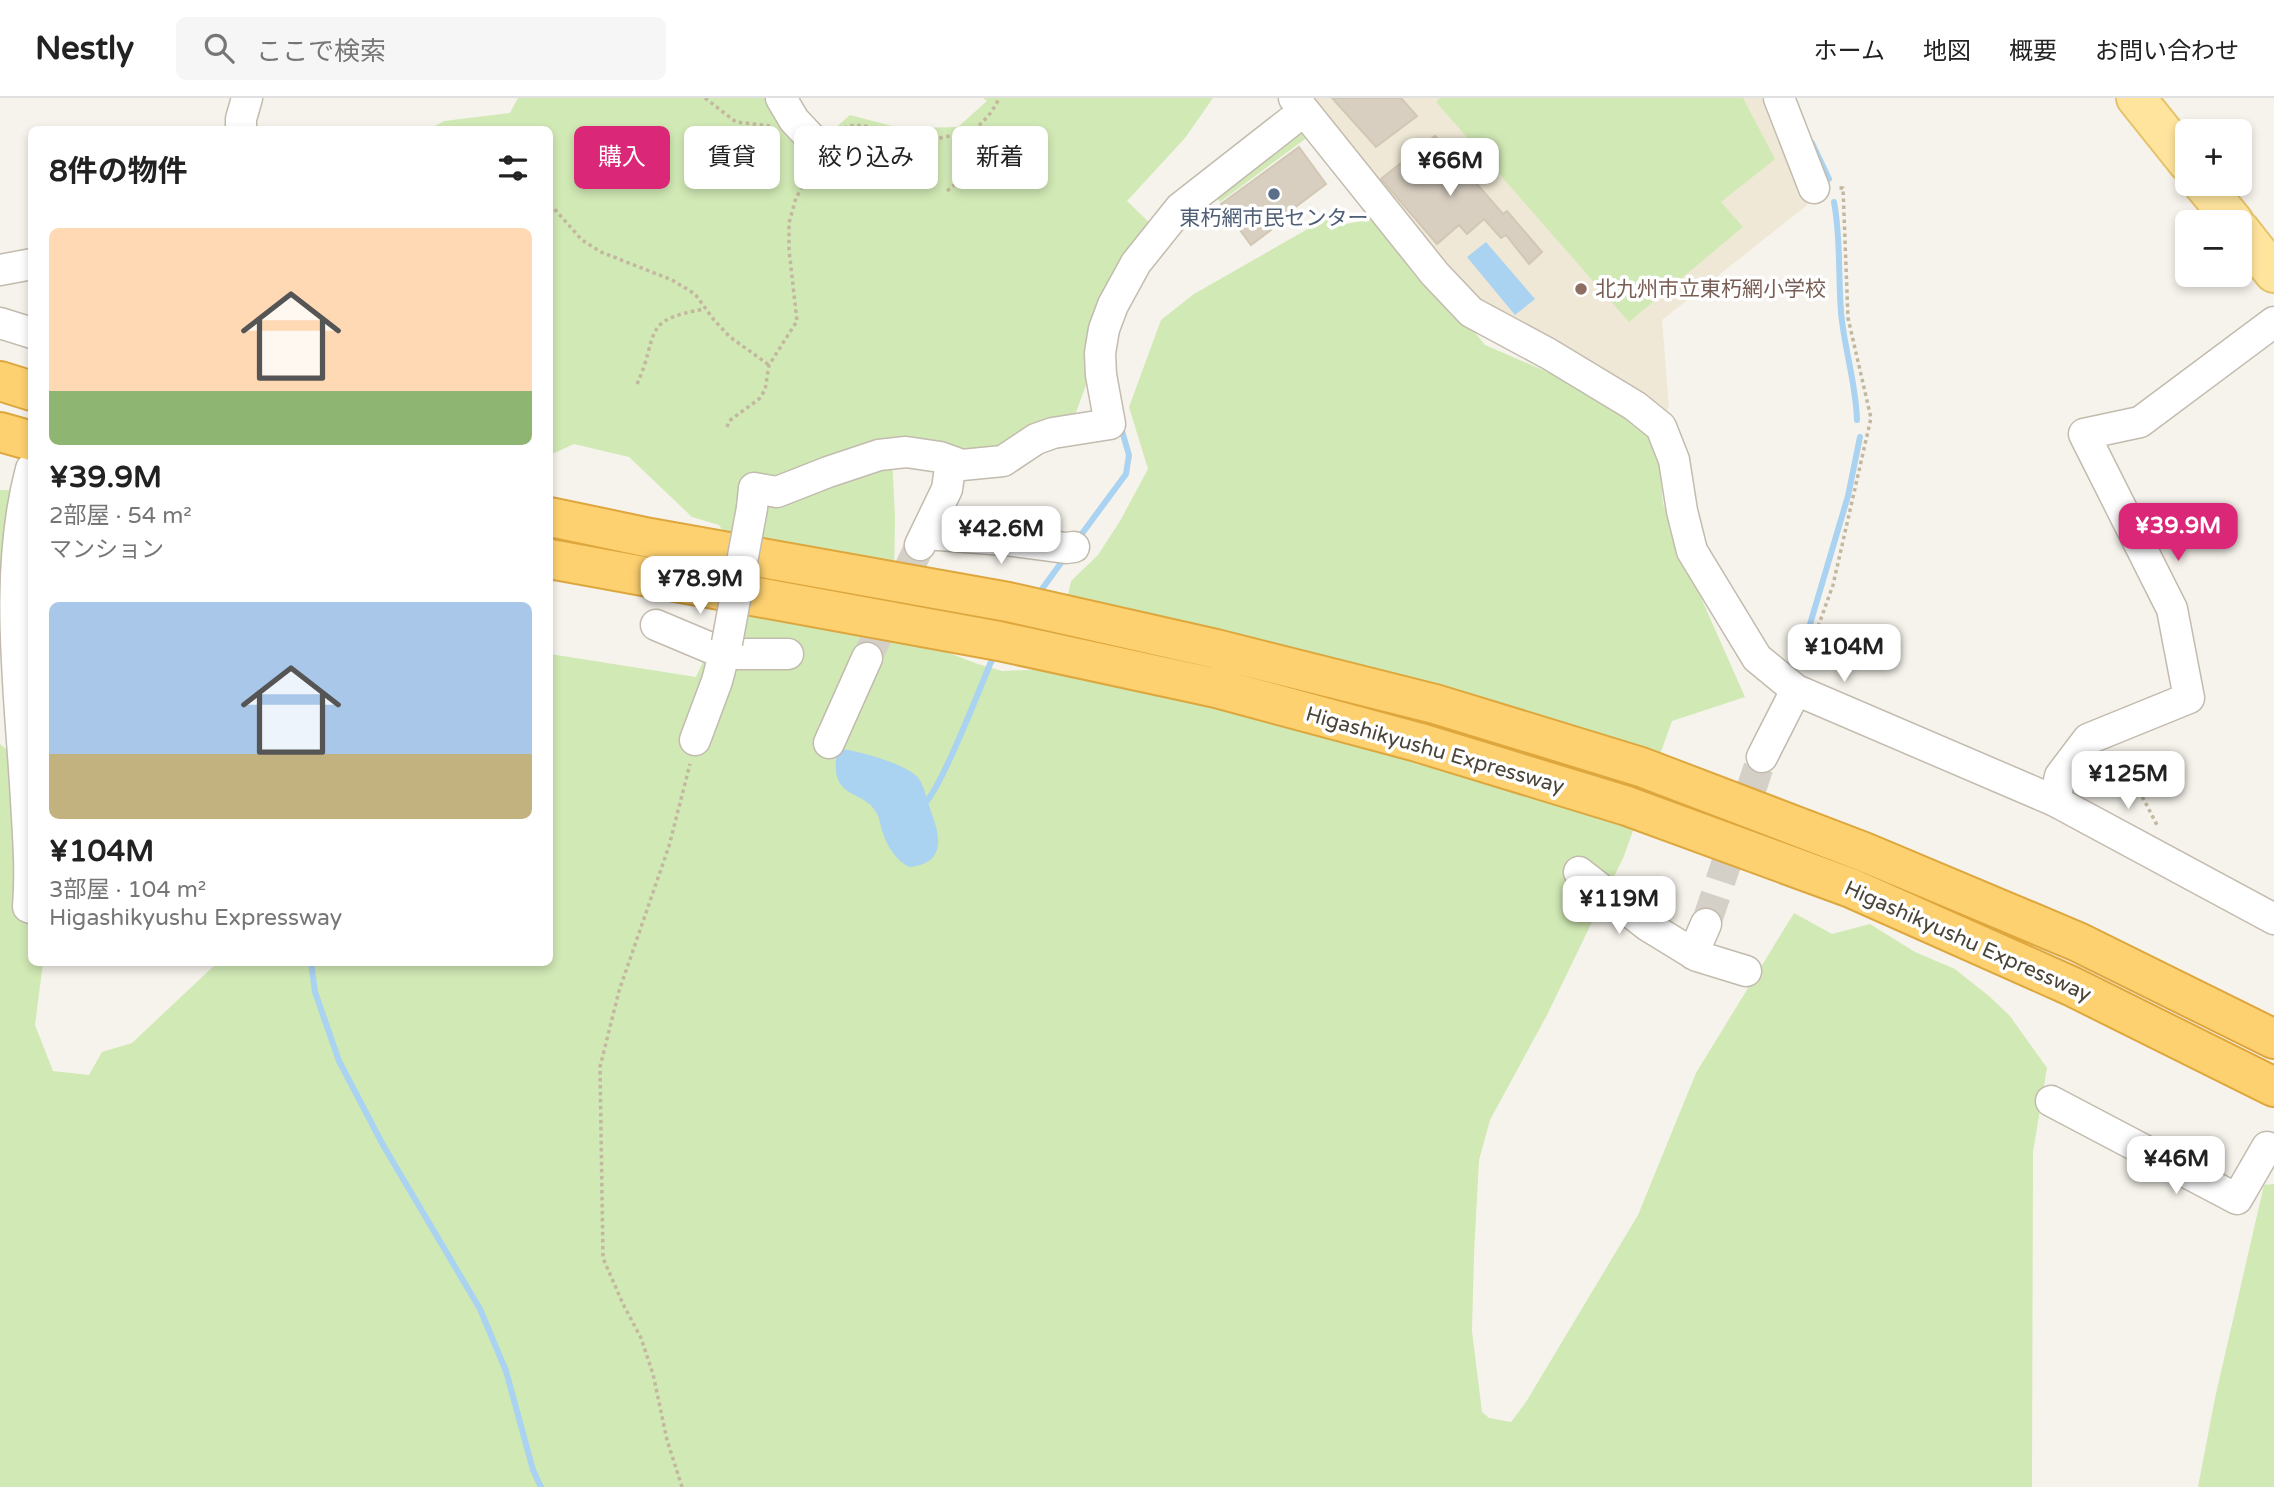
<!DOCTYPE html>
<html lang="ja">
<meta charset="utf-8">
<style>
body{margin:0;font-family:"Varela Round","Noto Sans JP",sans-serif;background:#f6f6f6;color:#222;height:100vh;display:flex;flex-direction:column;font-size:26px;white-space:nowrap}
*{box-sizing:border-box;margin:0}
p{font-size:23px;color:#767676}
.icon{flex:none;width:38px;height:38px;fill:none;stroke:currentColor;stroke-width:2;stroke-linecap:round;stroke-linejoin:round}
.map{position:relative;flex:1;overflow:hidden}
.panel{position:absolute;left:28px;top:28px;width:525px;height:840px;display:flex;flex-direction:column;background:#fff;border-radius:10px;box-shadow:0 4px 10px #0003}
.panel>*{flex:none}
.guide{position:absolute;left:574px;top:28px;width:665px;height:63px;display:flex;gap:14px}
.fabs{position:absolute;left:2175px;top:21px;display:grid;gap:14px}
.fabs a{display:grid;place-items:center;width:77px;height:77px;border-radius:10px;background:#fff;box-shadow:0 4px 10px #0003;font-size:35px}
.price{position:absolute;translate:-50% -60px;padding:0 16px;border-radius:14px;background:#fff;color:#222;font-size:23px;line-height:46px;filter:drop-shadow(0 2px 4px #0008)}
.price::after{content:'';position:absolute;left:50%;top:42px;width:21px;height:16px;margin-left:-10px;background:inherit;clip-path:polygon(0 0,100% 0,50% 100%)}
.price.selected{background:#db2777;color:#fff}
ul{padding:0;list-style:none}
li{display:grid;align-content:center;gap:14px;height:371px;padding:0 21px}
li span{display:grid;place-items:center;height:217px;border-radius:10px;color:#555}
li>.icon{margin-inline-start:auto}
span .icon{width:126px;height:126px;fill:#fffc;stroke-width:1}
li b{font-size:30px}
h2{display:flex;justify-content:space-between;align-items:center;height:84px;padding:0 21px;font-size:30px}
.chip{padding:0 24px;border-radius:10px;background:#fff;box-shadow:0 4px 10px #0003;font-size:24px;line-height:63px}
.chip.selected{background:#db2777;color:#fff}
header{display:flex;align-items:center;gap:42px;box-sizing:border-box;height:98px;padding:0 35px;background:#fff;border-bottom:2px solid #e0e0e0}
header strong{font-size:33px}
nav{display:flex;gap:38px;margin-inline-start:auto;font-size:24px}
.search{width:490px;height:63px;background:#f6f6f6;display:flex;align-items:center;gap:18px;box-sizing:border-box;padding:0 24px;border-radius:10px;color:#767676;font-size:26px}
.map>svg:first-child{display:block}
</style>
<header>
<strong>Nestly</strong>
<div class="search"><svg class="icon" aria-label="search" viewBox="0 0 24 24"><circle cx="10" cy="10" r="6"/><path d="M15 15l6 6"/></svg>ここで検索</div>
<nav><a>ホーム</a><a>地図</a><a>概要</a><a>お問い合わせ</a></nav>
</header>
<div class="map">
<svg width="2274" height="1389" viewBox="0 0 2274 1389">
<rect width="100%" height="100%" fill="#f6f3ec"/>
<path fill="#efe8d6" d="M1303,0h459l14,23 35,81 -149,118 7,87 -10,13 -164,-87z"/>
<path fill="#d1e9b5" d="M518,0h252l55,39 25,-22 42,11 27,2 39,-1 29,-26 -4,-3h230l-28,40 -58,63 27,26 -61,139 -22,60 -112,34 -68,-23 4,79 -1,61 5,20 12,27 22,23 45,17 24,7 50,-2 19,-88 27,-26 22,-34 28,-52 -19,-62 32,-87 33,-26 133,-76 9,8 45,-9 104,128 118,51 47,40 9,24 4,43 8,27 74,167 -73,24 -48,135 -77,159 -57,105 -11,40 -5,94 -2,77 10,81 7,6 22,4 15,-20 112,-187 58,-142 98,-160 38,21 38,-10 45,28 40,17 35,28 20,19 37,52 -14,84 -1,335h-2032v-743l31,25 1,193 11,1 -8,62 18,46 36,4 13,-23 30,-9 85,-80 333,-1v-308l146,23 30,-65 6,-67 -13,-20 -27,-8 -63,-60 -55,-13 -24,11v-325l-120,-1 14,-8 66,-8z
M1440,0h303l32,61 -54,43 22,25 -114,95 -193,-220z
M1301,29l8,9 -89,66 -8,-10z
M0,392h9l15,91 -24,18z
M2274,1086v303h-76l17,-89 49,-213z"/>
<path fill="#aad2f1" d="M1486,144l49,57 -20,16 -48,-58z
M841,651c18,2 60,14 73,25 9,6 11,20 14,29 10,27 23,59 -18,64 -13,-5 -23,-21 -27,-34 -3,-7 -3,-15 -7,-21 -15,-24 -47,-12 -39,-59z"/>
<g fill="none" stroke-linecap="round" stroke-linejoin="round">
<path stroke="#aad2f1" stroke-width="6" d="M1812,45l17,36
M1834,104c7,37 4,73 7,110 3,36 15,71 16,108
M1078,441l48,-65 3,-19 -9,-31
M1037,498l29,-40
M1800,560l48,-162 12,-59
M922,708c17,-11 58,-119 69,-144l6,-8
M311,864l4,30 24,69 44,84 97,164 26,62 27,99 8,17"/>
</g>
<path fill="#d8cfc1" stroke="#d2c7b4" stroke-width="2" d="M1332,0h69l16,18 -41,31z
M1435,38l68,78 4,-3 35,41 -13,12 -23,-29 -5,3 -17,-19 -17,15 -8,-9 -22,19 -56,-65z
M1299,49l27,37 -57,43 2,3 -20,15 -30,-41z"/>
<g fill="none" stroke-linecap="round" stroke-linejoin="round">
<path stroke="#d4d0c8" stroke-width="30" stroke-dasharray="30 15" stroke-linecap="butt" d="M867,560l53,-113
M1706,826l56,-167"/>
<defs>
<path id="minor" d="M781,0l13,22 28,30
M1294,0l141,176 36,38 78,42 86,52 26,21 13,33 8,51 10,40 65,107 39,32 259,111 219,118
M1779,0l35,90
M241,32v-11l6,-21
M0,172l32,-6
M0,225l32,10
M31,371c-28,105 -11,224 -5,331 2,36 5,71 2,107l3,1
M752,410l2,-20 23,4 51,-20 51,-17 27,-3 34,5 22,8 41,-4 33,-22 17,-6 57,-9 -9,-49 -1,-22 4,-24 9,-24 23,-42 44,-55 124,-97
M926,436l79,6 61,8 8,-1
M920,447l27,-56 4,-28
M656,527l69,29h63
M695,642l22,-59 10,-38
M829,645l38,-85
M1762,659l34,-67
M2055,703l5,-25 28,-37 101,-41 -17,-89 -88,-175 56,-12 134,-100
M1579,774l69,54 49,30 49,15
M1693,856l13,-30
M2051,1003l186,98 30,-52"/>
<path id="major" d="M2136,0l52,65
M2203,86l31,38
M2240,132l34,43"/>
<path id="highway" d="M0,283l32,10
M0,334l32,9
M550,419l100,21 358,64 208,47 219,55 206,63 223,85 214,90 196,97
M550,461l449,82 217,47 201,54 210,64 224,82 220,98 203,101"/>
</defs>
<use href="#minor" stroke="#c2bbae" stroke-width="33"/>
<use href="#major" stroke="#e4c36b" stroke-width="42"/>
<use href="#highway" stroke="#dea73e" stroke-width="42"/>
<path stroke="#c3b79f" stroke-width="3.5" stroke-dasharray="3.5 3.5" stroke-linecap="butt" d="M705,0l31,24 35,4
M838,34c19,-19 59,9 85,8 14,0 29,-5 44,-8 13,-3 27,-22 32,-34
M947,93c22,-18 35,-31 20,-59
M550,106l32,36 19,12 71,28 23,14 19,26 16,17 39,28
M637,286c23,-50 2,-64 68,-75
M727,329l2,-6 30,-22 6,-9 4,-25 28,-44 -8,-71v-27l7,-25 16,-29
M1804,568l29,-81 38,-167 -23,-100 -5,-130h-6
M2123,654l4,15 31,60
M682,1389l-15,-47 -14,-66 -12,-36 -18,-34 -20,-46 -3,-191 19,-76 50,-145 21,-82"/>
<use href="#minor" stroke="#fff" stroke-width="30"/>
<use href="#major" stroke="#fee49d" stroke-width="38"/>
<use href="#highway" stroke="#fdd170" stroke-width="38"/>
<defs>
<path id="minor-bridge" d="M727,545l25,-135"/>
</defs>
<use href="#minor-bridge" stroke="#c2bbae" stroke-width="33" stroke-linecap="butt"/>
<use href="#minor-bridge" stroke="#fff" stroke-width="30"/>
</g>
<circle fill="#5c6f8a" stroke="#fff" stroke-width="2.5" cx="1274" cy="96" r="7"/>
<circle fill="#8d6e63" stroke="#fff" stroke-width="2.5" cx="1581" cy="191" r="7"/>
<g text-anchor="middle" stroke-width="7" stroke-linejoin="round" paint-order="stroke">
<g font-size="21" fill="#4e5e75" stroke="#fff">
<text x="1274" y="127">東朽網市民センター</text>
</g>
<g font-size="21" fill="#785e54" stroke="#fff" text-anchor="start">
<text x="1595" y="198">北九州市立東朽網小学校</text>
</g>
<g font-size="21" fill="#4b4439" stroke="#fff">
<text transform="translate(1435 652) rotate(16)" y="7">Higashikyushu Expressway</text>
<text transform="translate(1968 843) rotate(24)" y="7">Higashikyushu Expressway</text>
</g>
</g>
</svg>
<div class="fabs">
<a>+</a>
<a>−</a>
</div>
<b class="price" style="left:1450px;top:100px">¥66M</b>
<b class="price selected" style="left:2178px;top:465px">¥39.9M</b>
<b class="price" style="left:1001px;top:468px">¥42.6M</b>
<b class="price" style="left:700px;top:518px">¥78.9M</b>
<b class="price" style="left:1844px;top:586px">¥104M</b>
<b class="price" style="left:2128px;top:713px">¥125M</b>
<b class="price" style="left:1619px;top:838px">¥119M</b>
<b class="price" style="left:2176px;top:1098px">¥46M</b>
<div class="guide">
<a class="chip selected">購入</a>
<a class="chip">賃貸</a>
<a class="chip">絞り込み</a>
<a class="chip">新着</a>
</div>
<section class="panel">
<h2>8件の物件<svg class="icon" aria-label="filters" viewBox="0 0 24 24"><path d="M4 7h16M4 17h16"/><circle cx="9" cy="7" r="2"/><circle cx="15" cy="17" r="2"/></svg></h2>
<ul>
<li><span style="background:linear-gradient(#ffd9b3 75%,#8fb573 0)"><svg class="icon" aria-label="home" viewBox="0 0 24 24"><path d="M3 11l9-7 9 7M6 9v11h12V9"/></svg></span><div><b>¥39.9M</b><p>2部屋 · 54 m²</p><p>マンション</p></div></li>
<li><span style="background:linear-gradient(#a9c7e8 70%,#c2b280 0)"><svg class="icon" aria-label="home" viewBox="0 0 24 24"><path d="M3 11l9-7 9 7M6 9v11h12V9"/></svg></span><div><b>¥104M</b><p>3部屋 · 104 m²</p><p>Higashikyushu Expressway</p></div></li>
</ul>
</section>
</div>
